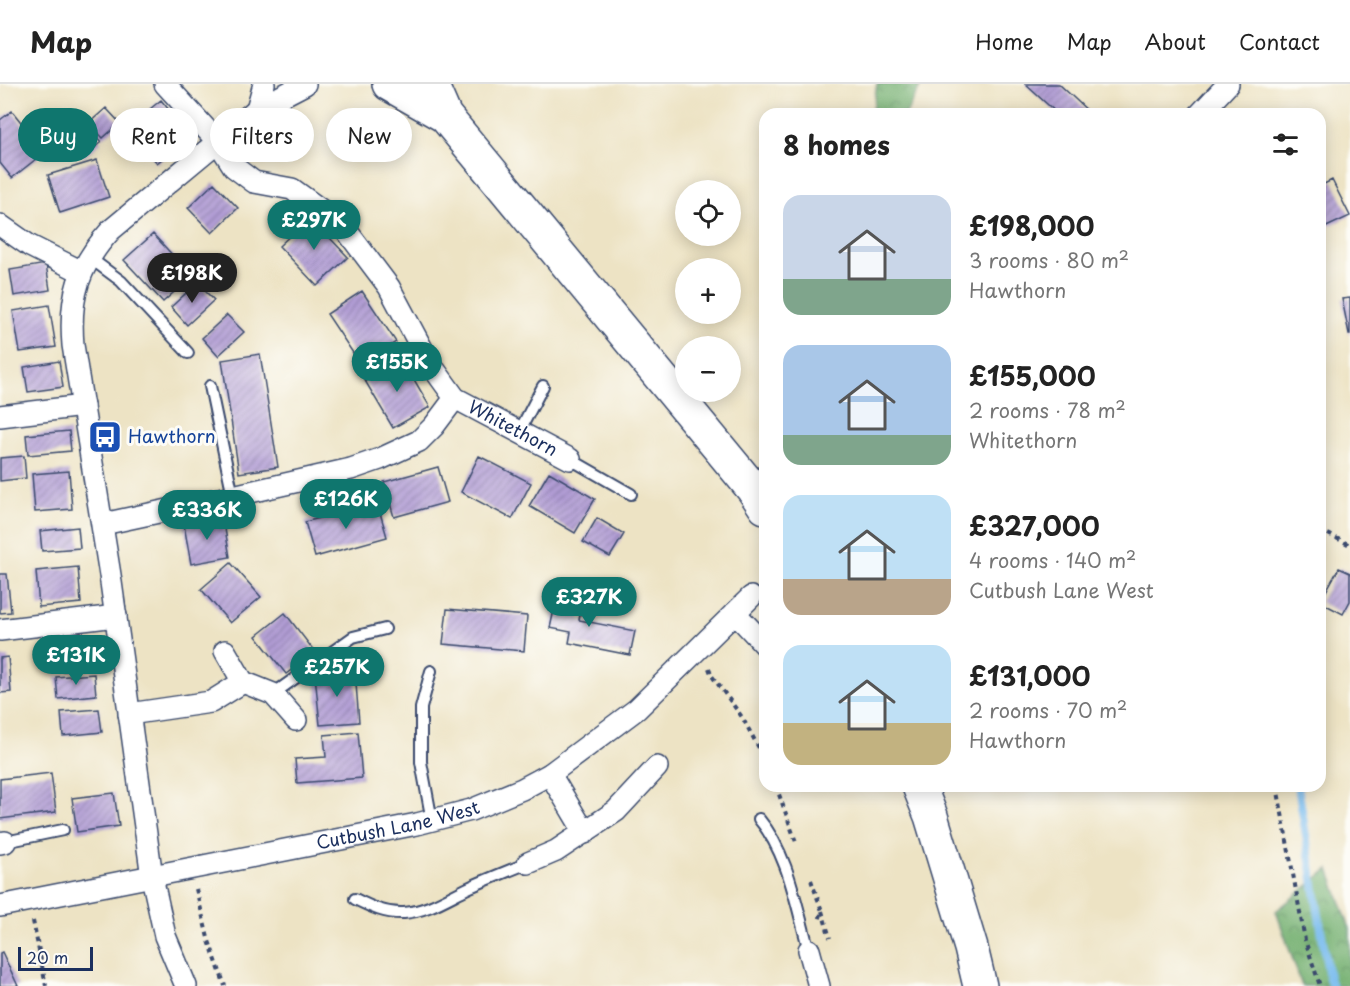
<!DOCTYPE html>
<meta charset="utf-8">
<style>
body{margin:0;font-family:"Playpen Sans",sans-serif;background:#f2f2f2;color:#222;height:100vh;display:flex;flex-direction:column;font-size:22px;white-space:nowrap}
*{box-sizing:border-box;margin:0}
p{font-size:20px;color:#767676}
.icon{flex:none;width:33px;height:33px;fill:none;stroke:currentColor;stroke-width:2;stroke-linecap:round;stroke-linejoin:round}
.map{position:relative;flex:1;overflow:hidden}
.panel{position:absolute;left:759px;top:24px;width:567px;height:684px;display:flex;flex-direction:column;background:#fff;border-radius:18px;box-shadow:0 3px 15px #0003}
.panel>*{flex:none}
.top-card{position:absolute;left:18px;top:24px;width:570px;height:54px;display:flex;gap:12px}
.tools{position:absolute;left:675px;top:96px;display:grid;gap:12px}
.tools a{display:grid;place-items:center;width:66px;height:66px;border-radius:50%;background:#fff;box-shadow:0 3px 15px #0003;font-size:30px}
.scale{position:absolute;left:18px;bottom:15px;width:75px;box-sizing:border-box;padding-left:6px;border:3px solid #1b2f5e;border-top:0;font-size:16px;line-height:21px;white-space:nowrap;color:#1b2f5e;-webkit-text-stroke:4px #fdfcf7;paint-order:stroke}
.price{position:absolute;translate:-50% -51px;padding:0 14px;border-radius:21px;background:#0f766e;color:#fff;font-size:20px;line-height:39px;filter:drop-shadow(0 2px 3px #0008)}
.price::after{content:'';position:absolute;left:50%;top:36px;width:18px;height:14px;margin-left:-9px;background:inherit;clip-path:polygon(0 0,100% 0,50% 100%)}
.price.selected{background:#222;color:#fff}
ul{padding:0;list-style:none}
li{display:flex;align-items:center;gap:18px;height:150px;padding:0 24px}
li span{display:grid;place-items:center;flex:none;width:168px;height:120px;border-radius:18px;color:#555}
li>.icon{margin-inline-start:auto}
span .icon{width:72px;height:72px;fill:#fffc;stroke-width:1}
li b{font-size:26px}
h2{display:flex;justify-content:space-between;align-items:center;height:72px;padding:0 24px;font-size:26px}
.pill{padding:0 21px;border-radius:27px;background:#fff;box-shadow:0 3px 15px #0003;font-size:21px;line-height:54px}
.pill.selected{background:#0f766e;color:#fff}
header{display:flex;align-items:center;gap:36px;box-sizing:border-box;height:84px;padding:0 30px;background:#fff;border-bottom:2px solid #e0e0e0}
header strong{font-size:28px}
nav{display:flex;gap:33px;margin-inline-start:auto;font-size:21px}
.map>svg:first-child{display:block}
</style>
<header>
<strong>Map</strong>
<nav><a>Home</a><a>Map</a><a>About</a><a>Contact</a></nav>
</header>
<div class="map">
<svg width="1350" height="902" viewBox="0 0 1350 902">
<defs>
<pattern id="forest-crowns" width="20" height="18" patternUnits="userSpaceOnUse" patternTransform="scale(1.5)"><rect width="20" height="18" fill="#74b071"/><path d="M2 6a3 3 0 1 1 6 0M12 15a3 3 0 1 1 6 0" fill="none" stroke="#5e9060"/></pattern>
<pattern id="building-hatch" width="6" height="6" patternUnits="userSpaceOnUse" patternTransform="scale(1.5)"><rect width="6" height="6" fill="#b19cd4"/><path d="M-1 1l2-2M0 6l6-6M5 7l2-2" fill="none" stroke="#8f80af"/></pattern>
</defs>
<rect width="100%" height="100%" fill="#fdfcf7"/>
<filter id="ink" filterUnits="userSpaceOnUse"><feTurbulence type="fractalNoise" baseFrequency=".0167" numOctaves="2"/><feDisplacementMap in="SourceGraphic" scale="12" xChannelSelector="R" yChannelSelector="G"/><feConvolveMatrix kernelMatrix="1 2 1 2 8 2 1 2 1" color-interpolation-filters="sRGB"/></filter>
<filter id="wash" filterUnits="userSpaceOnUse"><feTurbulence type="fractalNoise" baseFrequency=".008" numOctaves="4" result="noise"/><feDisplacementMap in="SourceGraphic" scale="24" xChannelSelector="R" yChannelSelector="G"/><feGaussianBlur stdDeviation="1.35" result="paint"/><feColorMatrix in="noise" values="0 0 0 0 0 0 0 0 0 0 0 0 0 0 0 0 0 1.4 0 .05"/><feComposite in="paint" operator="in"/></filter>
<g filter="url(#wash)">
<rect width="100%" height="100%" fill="#ede3c4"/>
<path fill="url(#forest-crowns)" stroke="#487068" stroke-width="1.5" d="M877,0h44l-15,30h-34z
M1329,785l21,60v57h-48l-26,-75z"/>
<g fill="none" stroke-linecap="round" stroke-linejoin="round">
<path stroke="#78bbee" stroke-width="8" d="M1298,702l31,192 3,8"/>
</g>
<g id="blocks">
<path fill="url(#building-hatch)" d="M1025,0h34l32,30h-33z
M161,16l29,36 -33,27 -29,-36z
M106,24l14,15 -17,15 -14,-15z
M12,27l33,41 -33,26 -12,-15v-43z
M86,40l15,18 -17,15 -15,-17z
M97,76l12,37 -49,16 -12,-38z
M1332,96l18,36 -30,14v-44z
M214,99l24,25 -26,25 -24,-25z
M310,133l38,40 -31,29 -38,-40z
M153,150l39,42 -29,26 -39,-42z
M46,180l4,26 -36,6 -4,-26z
M197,199l17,17 -27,25 -16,-18z
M362,207l34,51 -35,23 -34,-51z
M1350,214v36h-1l-7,-35z
M49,221l7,42 -36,5 -7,-41z
M227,231l17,17 -26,24 -16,-18z
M260,270l18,113 -39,6 -17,-113z
M401,273l29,50 -37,21 -29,-49z
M59,277l4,26 -35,5 -4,-25z
M69,347l2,20 -43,4 -2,-20z
M24,372l2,22 -26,3v-23z
M479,372l52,27 -19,36 -51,-27z
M438,383l10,35 -54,15 -10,-35z
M69,387l3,38 -37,3 -3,-38z
M549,388l46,27 -20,34 -46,-27z
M377,418l10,35 -72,20 -10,-35z
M223,434l7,39 -39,7 -7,-39z
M597,434l27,16 -14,23 -27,-15z
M78,443l2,21 -38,3 -2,-20z
M231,479l30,34 -31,26 -29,-34z
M78,483l3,36 -42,4 -3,-36z
M1339,484l11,5v28l-7,13 -23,-12z
M0,490h7l4,38 -11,1z
M558,508l25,5 -4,23 56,11 -5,24 -61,-12 2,-11 -21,-4z
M447,525l80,7 -3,35 -81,-7z
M285,529l30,39 -29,22 -30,-38z
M91,564l2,20 -40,4 -2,-20z
M8,573l3,35 -11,1v-35z
M355,587l4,51 -39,3 -5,-50z
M94,590l2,21 -38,4 -2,-22z
M99,625l3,23 -39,4 -2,-24z
M358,648l4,46 -65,5 -2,-24 31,-2 -2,-22z
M51,689l5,39 -56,7v-40z
M114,709l5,33 -42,6 -5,-34z
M2,868l16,34h-18v-33z"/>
</g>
</g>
<g filter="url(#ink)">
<use href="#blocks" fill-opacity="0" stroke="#3a4a6d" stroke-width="1.5"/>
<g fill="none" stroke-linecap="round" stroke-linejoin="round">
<defs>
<path id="lane" d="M90,174l31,23 67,72
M210,302l23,110
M519,348l24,-46
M570,375l61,35
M431,587l-10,37v54l11,59
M273,610l80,-57 32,-8
M759,735c30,36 37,87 50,131
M5,758l58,-12
M355,815c16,8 31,15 49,14 24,-2 43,-15 64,-25 20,-9 40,-17 60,-25"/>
<g id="street">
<path id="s1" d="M165,0l53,58 16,25 20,15 38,7 51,37 46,61 40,75 26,36 115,61"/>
<path d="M257,25l7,-25"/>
<path d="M1200,30l28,-30"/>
<path d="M0,141l30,21 52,26"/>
<path d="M0,332l83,-10"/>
<path d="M103,440l130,-28 118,-27 29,-10 39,-18 15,-15 21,-28"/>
<path d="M735,529l30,32"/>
<path d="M0,546l116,-14"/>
<path d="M225,567l18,31 30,12 23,26"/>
<path d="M129,630l82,-12 32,-20"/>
<path d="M550,690l35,59"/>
<path d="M0,759l5,-1"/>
<path d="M528,779l28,-12 60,-40 41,-44"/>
<path id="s2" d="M0,822l417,-82 54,-14 51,-21 28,-15 87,-65 114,-112"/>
<path d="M809,866l10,36"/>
<path d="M186,902l-21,-50 -13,-59 -42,-302 -37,-230c-4,-48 5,-79 38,-115l146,-121 48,-25"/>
</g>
<path id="primary" d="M389,0l56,32
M431,0l14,32 308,373 12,18
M919,702l12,30 40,132 9,38"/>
</defs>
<use href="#lane" stroke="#3a4a6d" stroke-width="14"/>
<use href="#street" stroke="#3a4a6d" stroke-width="24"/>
<use href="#primary" stroke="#3a4a6d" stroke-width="36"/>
<path stroke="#3a4a6d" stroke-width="4" stroke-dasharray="4.5 4.5" stroke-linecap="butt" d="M1320,446l30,15
M709,584l3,8 30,41 23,42
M776,702l20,56
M1277,702l28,154 15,46
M811,796l11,31 -3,10
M196,805l12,49 17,48
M822,827l8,27
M33,837l13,65"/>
<use href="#lane" stroke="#fff" stroke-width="10"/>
<use href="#street" stroke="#fff" stroke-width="21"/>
<use href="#primary" stroke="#fff" stroke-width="33"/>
</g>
</g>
<defs>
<symbol id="bus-square" viewBox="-11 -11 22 22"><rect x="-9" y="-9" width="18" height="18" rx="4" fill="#1a4fb4" stroke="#fdfcf7"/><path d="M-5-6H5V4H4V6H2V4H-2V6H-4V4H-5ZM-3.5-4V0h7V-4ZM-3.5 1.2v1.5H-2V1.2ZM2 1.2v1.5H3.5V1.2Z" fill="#fff"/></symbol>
</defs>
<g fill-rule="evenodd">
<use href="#bus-square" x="86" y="334" width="38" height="38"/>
</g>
<g text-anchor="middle" stroke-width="6" stroke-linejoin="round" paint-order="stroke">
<g font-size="18" fill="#1b2f5e" stroke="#fdfcf7">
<text dy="6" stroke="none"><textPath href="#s1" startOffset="506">Whitethorn</textPath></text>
<text dy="6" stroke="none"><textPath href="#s2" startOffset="406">Cutbush Lane West</textPath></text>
</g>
<g font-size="18" fill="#164399" stroke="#fdfcf7" text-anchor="start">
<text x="128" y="359">Hawthorn</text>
</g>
</g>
</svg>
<div class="tools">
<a><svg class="icon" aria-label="locate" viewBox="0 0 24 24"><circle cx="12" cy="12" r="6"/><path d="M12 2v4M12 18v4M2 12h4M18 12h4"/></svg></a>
<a>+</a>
<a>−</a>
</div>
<div class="scale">20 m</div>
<b class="price" style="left:314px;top:167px">£297K</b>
<b class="price selected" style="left:192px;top:220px">£198K</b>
<b class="price" style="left:397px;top:309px">£155K</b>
<b class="price" style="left:346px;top:446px">£126K</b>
<b class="price" style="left:207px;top:457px">£336K</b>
<b class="price" style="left:589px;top:544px">£327K</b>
<b class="price" style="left:76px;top:602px">£131K</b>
<b class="price" style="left:337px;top:614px">£257K</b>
<div class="top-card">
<a class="pill selected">Buy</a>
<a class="pill">Rent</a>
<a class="pill">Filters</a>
<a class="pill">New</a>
</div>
<section class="panel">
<h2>8 homes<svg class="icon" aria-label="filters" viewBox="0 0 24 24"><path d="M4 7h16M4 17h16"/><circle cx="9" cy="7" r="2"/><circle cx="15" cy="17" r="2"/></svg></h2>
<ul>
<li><span style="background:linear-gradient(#c9d6e8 70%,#7fa58c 0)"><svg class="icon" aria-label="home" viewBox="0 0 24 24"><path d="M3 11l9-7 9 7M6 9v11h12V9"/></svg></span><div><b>£198,000</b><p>3 rooms · 80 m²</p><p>Hawthorn</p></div></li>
<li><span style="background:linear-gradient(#a9c7e8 75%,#7fa58c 0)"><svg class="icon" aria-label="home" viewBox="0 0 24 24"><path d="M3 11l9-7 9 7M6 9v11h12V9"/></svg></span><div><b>£155,000</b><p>2 rooms · 78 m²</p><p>Whitethorn</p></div></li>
<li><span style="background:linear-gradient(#bfe0f5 70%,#b9a48a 0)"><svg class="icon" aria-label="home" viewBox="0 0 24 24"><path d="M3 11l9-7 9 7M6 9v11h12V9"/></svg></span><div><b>£327,000</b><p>4 rooms · 140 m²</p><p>Cutbush Lane West</p></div></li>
<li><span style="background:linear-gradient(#bfe0f5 65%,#c2b280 0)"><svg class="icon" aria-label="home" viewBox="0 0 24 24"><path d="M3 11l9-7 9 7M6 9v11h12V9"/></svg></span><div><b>£131,000</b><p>2 rooms · 70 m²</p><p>Hawthorn</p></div></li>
</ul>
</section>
</div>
